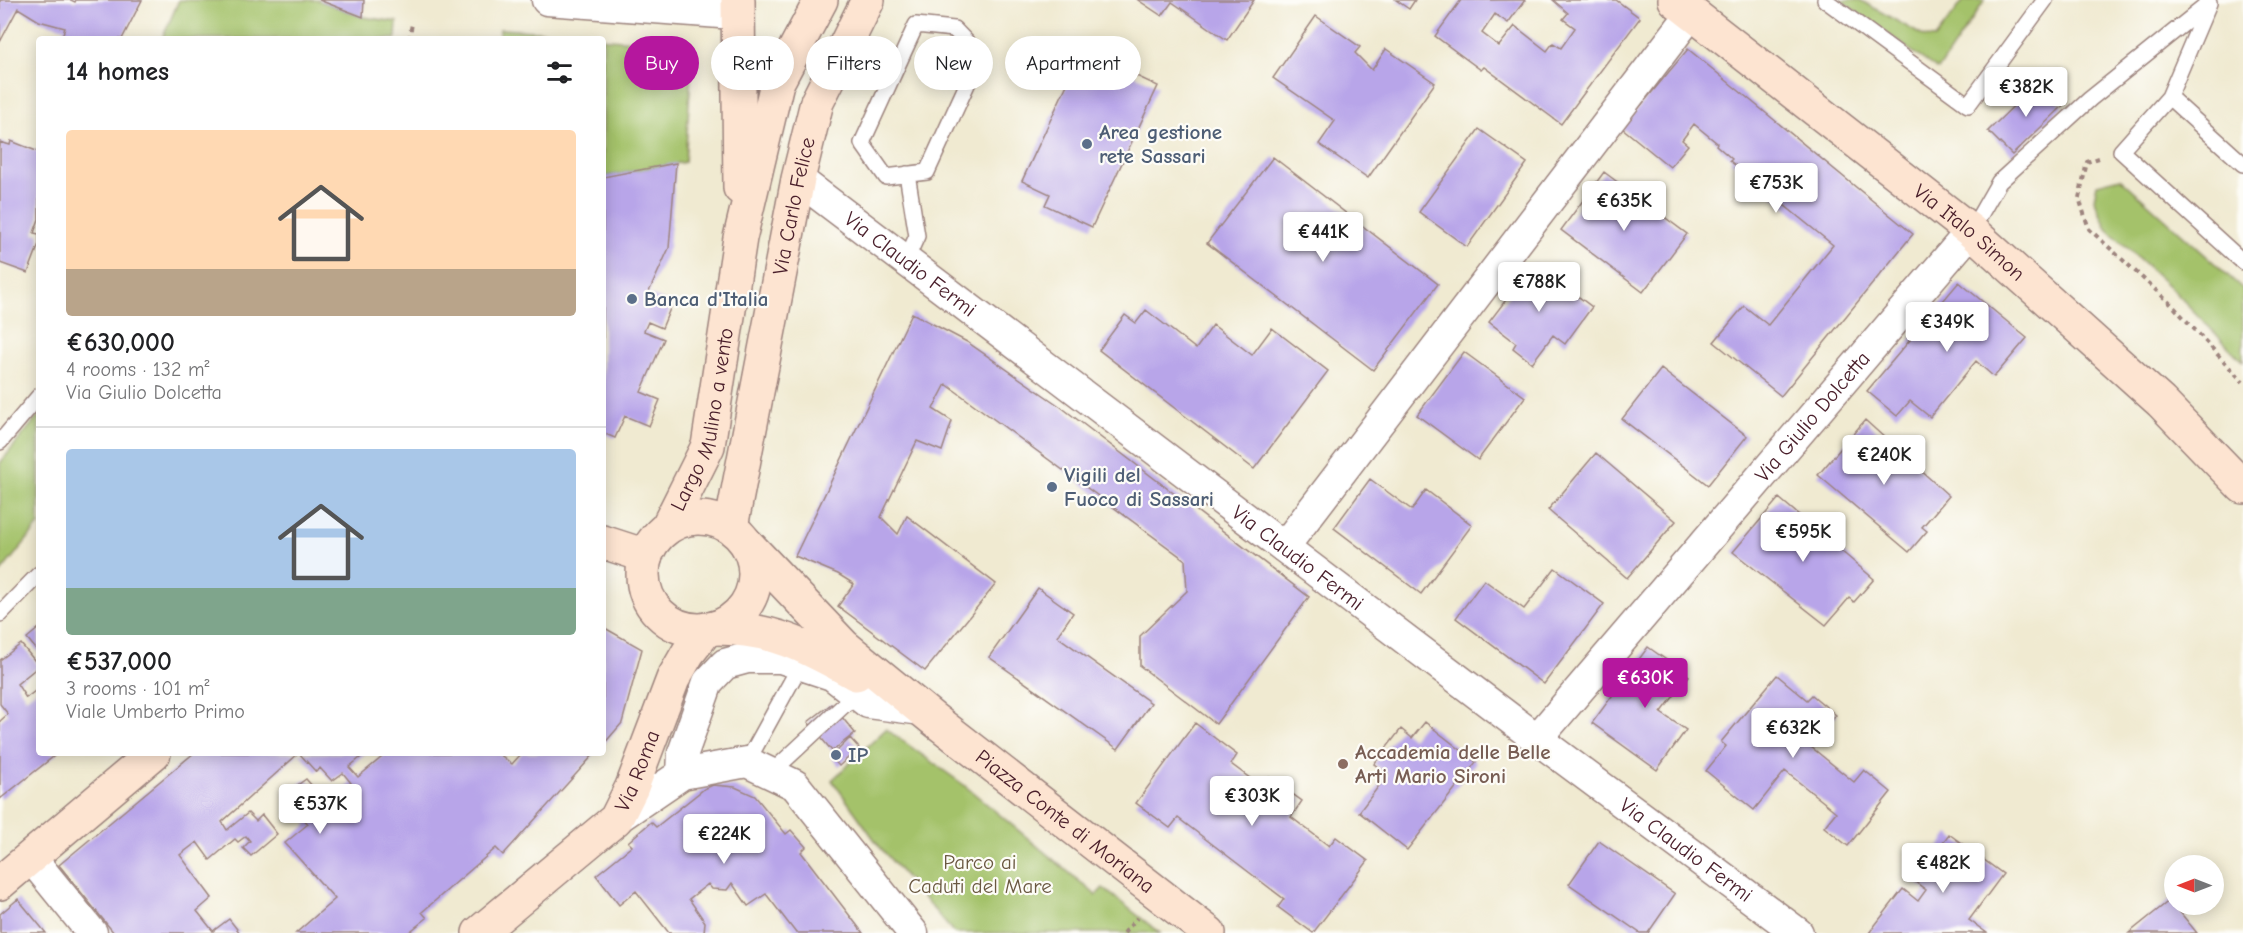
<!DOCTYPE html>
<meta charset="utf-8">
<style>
body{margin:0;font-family:"Comic Neue",sans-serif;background:#f2f2f2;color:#202124;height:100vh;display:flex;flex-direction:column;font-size:22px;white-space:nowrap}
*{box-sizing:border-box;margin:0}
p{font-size:20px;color:#757577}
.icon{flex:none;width:33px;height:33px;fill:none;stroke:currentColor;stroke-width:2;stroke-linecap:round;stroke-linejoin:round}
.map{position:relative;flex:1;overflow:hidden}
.side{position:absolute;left:36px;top:36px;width:570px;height:720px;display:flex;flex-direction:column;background:#fff;border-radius:6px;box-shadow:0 3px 15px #0003}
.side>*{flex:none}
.hud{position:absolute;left:624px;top:36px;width:570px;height:54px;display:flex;gap:12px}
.needle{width:39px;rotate:270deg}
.fabs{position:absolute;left:2164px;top:855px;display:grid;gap:12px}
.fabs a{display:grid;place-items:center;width:60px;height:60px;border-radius:50%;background:#fff;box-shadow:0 3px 15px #0003;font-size:30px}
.price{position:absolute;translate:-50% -51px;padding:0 14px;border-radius:6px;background:#fff;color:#222;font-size:20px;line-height:39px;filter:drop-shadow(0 2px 3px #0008)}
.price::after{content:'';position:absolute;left:50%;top:36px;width:18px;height:14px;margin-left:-9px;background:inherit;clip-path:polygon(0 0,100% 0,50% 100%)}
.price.on{background:#b5179e;color:#fff}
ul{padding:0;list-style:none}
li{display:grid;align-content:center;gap:12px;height:318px;padding:0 30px}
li+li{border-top:2px solid #e0e0e0}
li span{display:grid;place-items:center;height:186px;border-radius:6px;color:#555}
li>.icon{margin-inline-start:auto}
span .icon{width:108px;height:108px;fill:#fffc;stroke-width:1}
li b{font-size:26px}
h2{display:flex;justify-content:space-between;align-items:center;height:72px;padding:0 30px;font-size:26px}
.pill{padding:0 21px;border-radius:27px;background:#fff;box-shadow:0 3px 15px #0003;font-size:21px;line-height:54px}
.pill.on{background:#b5179e;color:#fff}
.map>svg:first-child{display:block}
</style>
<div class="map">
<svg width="2243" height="933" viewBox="0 0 2243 933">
<rect width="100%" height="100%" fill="#fdfcf7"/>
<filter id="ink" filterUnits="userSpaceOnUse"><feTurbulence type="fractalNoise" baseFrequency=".0167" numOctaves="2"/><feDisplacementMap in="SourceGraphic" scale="12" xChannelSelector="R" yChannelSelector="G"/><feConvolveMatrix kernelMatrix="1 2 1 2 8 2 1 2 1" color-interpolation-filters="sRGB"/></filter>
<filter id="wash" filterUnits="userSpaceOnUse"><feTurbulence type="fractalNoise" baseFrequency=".008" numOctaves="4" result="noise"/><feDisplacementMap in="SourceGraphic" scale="24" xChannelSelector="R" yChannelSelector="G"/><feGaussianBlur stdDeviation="1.35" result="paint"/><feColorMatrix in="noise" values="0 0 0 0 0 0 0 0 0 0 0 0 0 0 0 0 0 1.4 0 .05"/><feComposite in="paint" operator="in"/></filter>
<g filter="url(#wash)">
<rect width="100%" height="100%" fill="#f0ead1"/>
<path fill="#a4c26a" stroke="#77704a" stroke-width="1.5" d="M179,0h139l45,17 34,5 -1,15 -1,2h-233z
M1840,0h20l65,37 10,1 29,-38h21l-47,70z
M500,29l49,3v7h-50z
M586,37l107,9 -8,116 -82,15v-138h-17z
M2120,178l123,111v73l-68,-70 -68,-63 -13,-30 3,-15z
M39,415v110l-39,48v-110z
M886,729l78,56 132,110 7,-7 57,45h-206l-75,-87 -47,-66z"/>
<g id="blocks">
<path fill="#b8a5e9" d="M0,0h71l4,2 1,-2h66l-20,39h-61l4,-11 -26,-7 -21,-13 -18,34z
M319,0h45l-1,17z
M1138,0h116l-27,40 -55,-38 -10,14z
M1396,0h19l-6,9z
M1461,0h64l-17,23 -13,-9 -13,19 17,13 16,-20 32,25 6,-8 8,5 14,-20 -12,-9 5,-6 -15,-13h63l24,18 -79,106 -77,-57 -3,3 -46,-34z
M1316,16l44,31 -5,6 17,17 14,-21 49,34 -67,95 -49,-34 16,-23 -62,-43z
M1688,49l225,185 -132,162 -67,-54 30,-36 24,19 65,-80 -103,-84 2,-2 -16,-14 1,-2 -23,-19 -12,16 6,5 -18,22 -48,-39z
M1077,63l26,12 6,-12 49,23 -66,141 -47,-22 5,-11 -28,-13z
M2039,81l24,25 -51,49 -24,-24z
M1479,129l48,34 -60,84 -48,-35z
M11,141l28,11v67l-5,14 5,1v10l-11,29 -28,-10v-121l10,3z
M1273,157l165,127 -65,86 -166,-127z
M676,163l-7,85 -21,46 24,10 -10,24 -14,-6 -4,9 20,8 -23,53 19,8 -11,26 -24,-10 -10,22 -12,-5v-256z
M1604,172l83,62 -44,58 -82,-62z
M1534,263l58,44 -27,37 -12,-9 -21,28 -19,-15 3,-5 -27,-21z
M1959,282l68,56 -33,39 -18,-16 -46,56 -20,-16 -13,15 -30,-25z
M1146,310l50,39 17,-24 39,30 20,-27 56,43 -74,98 -155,-119 26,-35 11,8z
M912,313l55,29 94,65 248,190 -93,127 -76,-58v-30l47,-45 -2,-31 -239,-176 -13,25 19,12 -10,30 -25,-10 -36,76 17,17 9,-18 89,68 -71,87 -87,-65 16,-22 -16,-10 -43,-18z
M1464,352l61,45 -47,63 -61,-45z
M1661,369l86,67 -39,49 -86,-66z
M1865,420l84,76 -27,31 5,4 -18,21 -91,-77z
M1596,453l80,68 -49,57 -79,-68z
M1370,479l42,31 14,-20 46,35 -51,69 -87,-66z
M1779,498l95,81 -20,23 -5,-4 -23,27 -93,-73z
M1555,568l49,36 -60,80 -88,-66 28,-38 40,29z
M1038,588l35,25 -16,23 94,67 -33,46 -129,-92z
M603,627l39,22 -20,74 -19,22z
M39,628v25l-12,-15z
M21,644l18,22 -22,18 9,14 13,-10v65h19l-58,46v-78l8,-7 -8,-10v-44z
M1648,647l41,29 -28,37 25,17 -29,40 -65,-47z
M1777,675l30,25 5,-5 24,20 -25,32 43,35 10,-12 27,22 -43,54 -24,-19 12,-15 -51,-41 -31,39 -48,-39 20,-25 -5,-4z
M831,704l24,29 -23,18 -24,-29z
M1425,722l51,40 -69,88 -48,-38 29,-38 -14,-10 27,-35 11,9z
M1195,723l42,32 -6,9 31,23 7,-10 33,24 -11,16 38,29 7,-9 32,24 -55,72 -35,-26 6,-8 -106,-81 -8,10 -34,-25z
M850,738l9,10 -20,18 -8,-9z
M194,753h172l-17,14 9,10 29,-24h111l14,11 10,-11h73l-92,102 -7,-7 -74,64 5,6 -19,15h-112l39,-34 -50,-56 23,-19 -24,-29 22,-16 21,24 24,-20 -8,-10 -11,8 -12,-13 -4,4 -17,-19 -77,69 5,8 21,-17 8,8 6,-6 15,19 -26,22 -8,-8 7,-7 -4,-5 -8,6 -3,-3 -25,21 -13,-18 -17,13 32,43 -15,13 16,20 16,-12 11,14h-126l-55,-68z
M713,785l22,2 20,9 31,38 5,-4 15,17 -5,5 62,81h-67l-30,-39 -18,12 -16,-23 -5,7 -15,-1 -4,-5 -19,15 16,23 -1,11h-35l-33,-42 -17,14 -23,-30 36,-29 -4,-4 23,-20 5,5 48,-38z
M1949,834l54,40 -34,46 18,13h-118l34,-44 15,12 8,-11 -12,-9z
M1599,841l76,53 -27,39h-8l-71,-49z
M18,899l28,34h-46v-19z
M2170,900l27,33h-68z"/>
</g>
</g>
<g filter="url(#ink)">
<use href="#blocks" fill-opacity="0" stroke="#9d847e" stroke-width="1.5"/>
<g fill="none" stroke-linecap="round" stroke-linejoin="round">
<defs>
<path id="lane" d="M1825,0l143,105 77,-105
M2209,3l-40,94 -48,54 122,111
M916,25l38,4 26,27 -53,116 -41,5 -24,-34z
M2169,97l74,67
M1971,231l28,-49 91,-83 117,-94
M906,260l11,-24 -10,-62
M0,442l39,-46
M0,614l39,-40
M747,762l54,-98
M771,773l85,-79"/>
<g id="street">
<path d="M547,0l173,13 17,-2"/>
<path id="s1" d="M798,179l739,560 261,194"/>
<path d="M1284,547l407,-533"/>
<path id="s2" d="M1537,739l434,-508"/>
<path d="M682,774l1,-21 25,-71 17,-18 22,-6h34l51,17 36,28 54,7"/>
<path d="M616,819l66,-45 65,-12 48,23 118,148"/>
<path d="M32,859l60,74"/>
</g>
<g id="secondary">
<path d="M738,0l2,188"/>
<path id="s3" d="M1675,0l296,231 190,171 82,85"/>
<circle cx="699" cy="574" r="56"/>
<path id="s4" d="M731,527l67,-348 19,-77 51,-102"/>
<path id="s5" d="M667,528l41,-82 32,-208 37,-155 44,-83"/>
<path d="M603,542l43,14"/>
<path id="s6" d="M747,544l97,102 88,72 277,215"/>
<path d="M715,628c59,0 92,19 141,46"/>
<path d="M0,883l154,-130"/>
<path id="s7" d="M479,933l137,-114 16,-32 41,-108 15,-26 19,-24"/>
</g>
</defs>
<use href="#lane" stroke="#9d847e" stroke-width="18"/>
<use href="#street" stroke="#9d847e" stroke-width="33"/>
<use href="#secondary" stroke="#9d847e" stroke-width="36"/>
<path stroke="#9d847e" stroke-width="4" stroke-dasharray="4.5 4.5" stroke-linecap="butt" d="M409,39l3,-15
M2099,158l-12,4 -8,36 10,31 83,76 71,77
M1124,933l13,-15"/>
<use href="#lane" stroke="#fff" stroke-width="15"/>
<use href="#street" stroke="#fff" stroke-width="30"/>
<use href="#secondary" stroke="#fde4d1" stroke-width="33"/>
</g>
</g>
<g fill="#5c6f8a" stroke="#fdfcf7" stroke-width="2">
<circle cx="1087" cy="144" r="6"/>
<circle cx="632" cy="299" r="6"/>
<circle cx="1052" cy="487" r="6"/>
<circle cx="836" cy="755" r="6"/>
</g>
<circle fill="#8d6e63" stroke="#fdfcf7" stroke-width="2" cx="1343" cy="764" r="6"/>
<g text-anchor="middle" stroke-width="4.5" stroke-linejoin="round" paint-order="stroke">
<g font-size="21" font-weight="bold" fill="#4e5e75" stroke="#fdfcf7" text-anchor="start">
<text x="1099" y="139">Area gestione<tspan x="1099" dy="24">rete Sassari</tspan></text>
<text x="644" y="306">Banca d'Italia</text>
<text x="1064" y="482">Vigili del<tspan x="1064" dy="24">Fuoco di Sassari</tspan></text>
<text x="848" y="762">IP</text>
</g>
<g font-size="21" fill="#4a1f2b" stroke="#fdfcf7">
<text dy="7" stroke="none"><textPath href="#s4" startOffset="327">Via Carlo Felice</textPath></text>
<text dy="7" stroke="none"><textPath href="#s3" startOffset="375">Via Italo Simon</textPath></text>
<text dy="7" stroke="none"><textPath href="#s1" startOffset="141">Via Claudio Fermi</textPath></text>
<text dy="7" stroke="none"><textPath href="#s2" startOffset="424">Via Giulio Dolcetta</textPath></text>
<text dy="7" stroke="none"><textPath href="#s5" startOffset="116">Largo Mulino a vento</textPath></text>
<text dy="7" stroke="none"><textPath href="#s1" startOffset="627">Via Claudio Fermi</textPath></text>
<text dy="7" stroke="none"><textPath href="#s7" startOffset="231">Via Roma</textPath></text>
<text dy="7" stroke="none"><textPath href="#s6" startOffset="423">Piazza Conte di Moriana</textPath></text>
<text dy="7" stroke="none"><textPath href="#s1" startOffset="1113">Via Claudio Fermi</textPath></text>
</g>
<g font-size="21" font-weight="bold" fill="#785e54" stroke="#fdfcf7" text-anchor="start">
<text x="1355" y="759">Accademia delle Belle<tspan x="1355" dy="24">Arti Mario Sironi</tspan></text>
</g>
<g font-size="21" fill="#6a5841" stroke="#fdfcf7">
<text x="980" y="869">Parco ai<tspan x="980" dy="24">Caduti del Mare</tspan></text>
</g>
</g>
</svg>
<div class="fabs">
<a><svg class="needle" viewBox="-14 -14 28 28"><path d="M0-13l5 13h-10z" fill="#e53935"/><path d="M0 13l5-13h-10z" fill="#757577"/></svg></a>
</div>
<b class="price" style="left:2026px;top:118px">€382K</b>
<b class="price" style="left:1776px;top:214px">€753K</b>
<b class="price" style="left:1624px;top:232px">€635K</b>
<b class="price" style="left:1323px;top:263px">€441K</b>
<b class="price" style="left:1539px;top:313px">€788K</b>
<b class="price" style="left:1947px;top:353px">€349K</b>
<b class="price" style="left:1884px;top:486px">€240K</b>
<b class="price" style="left:1803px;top:563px">€595K</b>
<b class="price on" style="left:1645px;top:709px">€630K</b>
<b class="price" style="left:1793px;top:759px">€632K</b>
<b class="price" style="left:1252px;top:827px">€303K</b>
<b class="price" style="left:320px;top:835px">€537K</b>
<b class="price" style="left:724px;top:865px">€224K</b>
<b class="price" style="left:1943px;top:894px">€482K</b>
<div class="hud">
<a class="pill on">Buy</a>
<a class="pill">Rent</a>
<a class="pill">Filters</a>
<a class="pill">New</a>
<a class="pill">Apartment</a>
</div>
<section class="side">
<h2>14 homes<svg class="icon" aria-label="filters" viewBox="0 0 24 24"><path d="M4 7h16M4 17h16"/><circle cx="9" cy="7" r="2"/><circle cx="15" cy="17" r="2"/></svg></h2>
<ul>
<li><span style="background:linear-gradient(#ffd9b3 75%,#b9a48a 0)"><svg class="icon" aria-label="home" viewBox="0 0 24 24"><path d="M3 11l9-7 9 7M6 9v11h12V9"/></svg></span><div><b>€630,000</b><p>4 rooms · 132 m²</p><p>Via Giulio Dolcetta</p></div></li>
<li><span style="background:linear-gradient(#a9c7e8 75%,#7fa58c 0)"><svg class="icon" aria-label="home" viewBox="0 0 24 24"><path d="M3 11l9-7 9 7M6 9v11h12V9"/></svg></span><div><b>€537,000</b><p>3 rooms · 101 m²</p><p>Viale Umberto Primo</p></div></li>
</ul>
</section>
</div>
